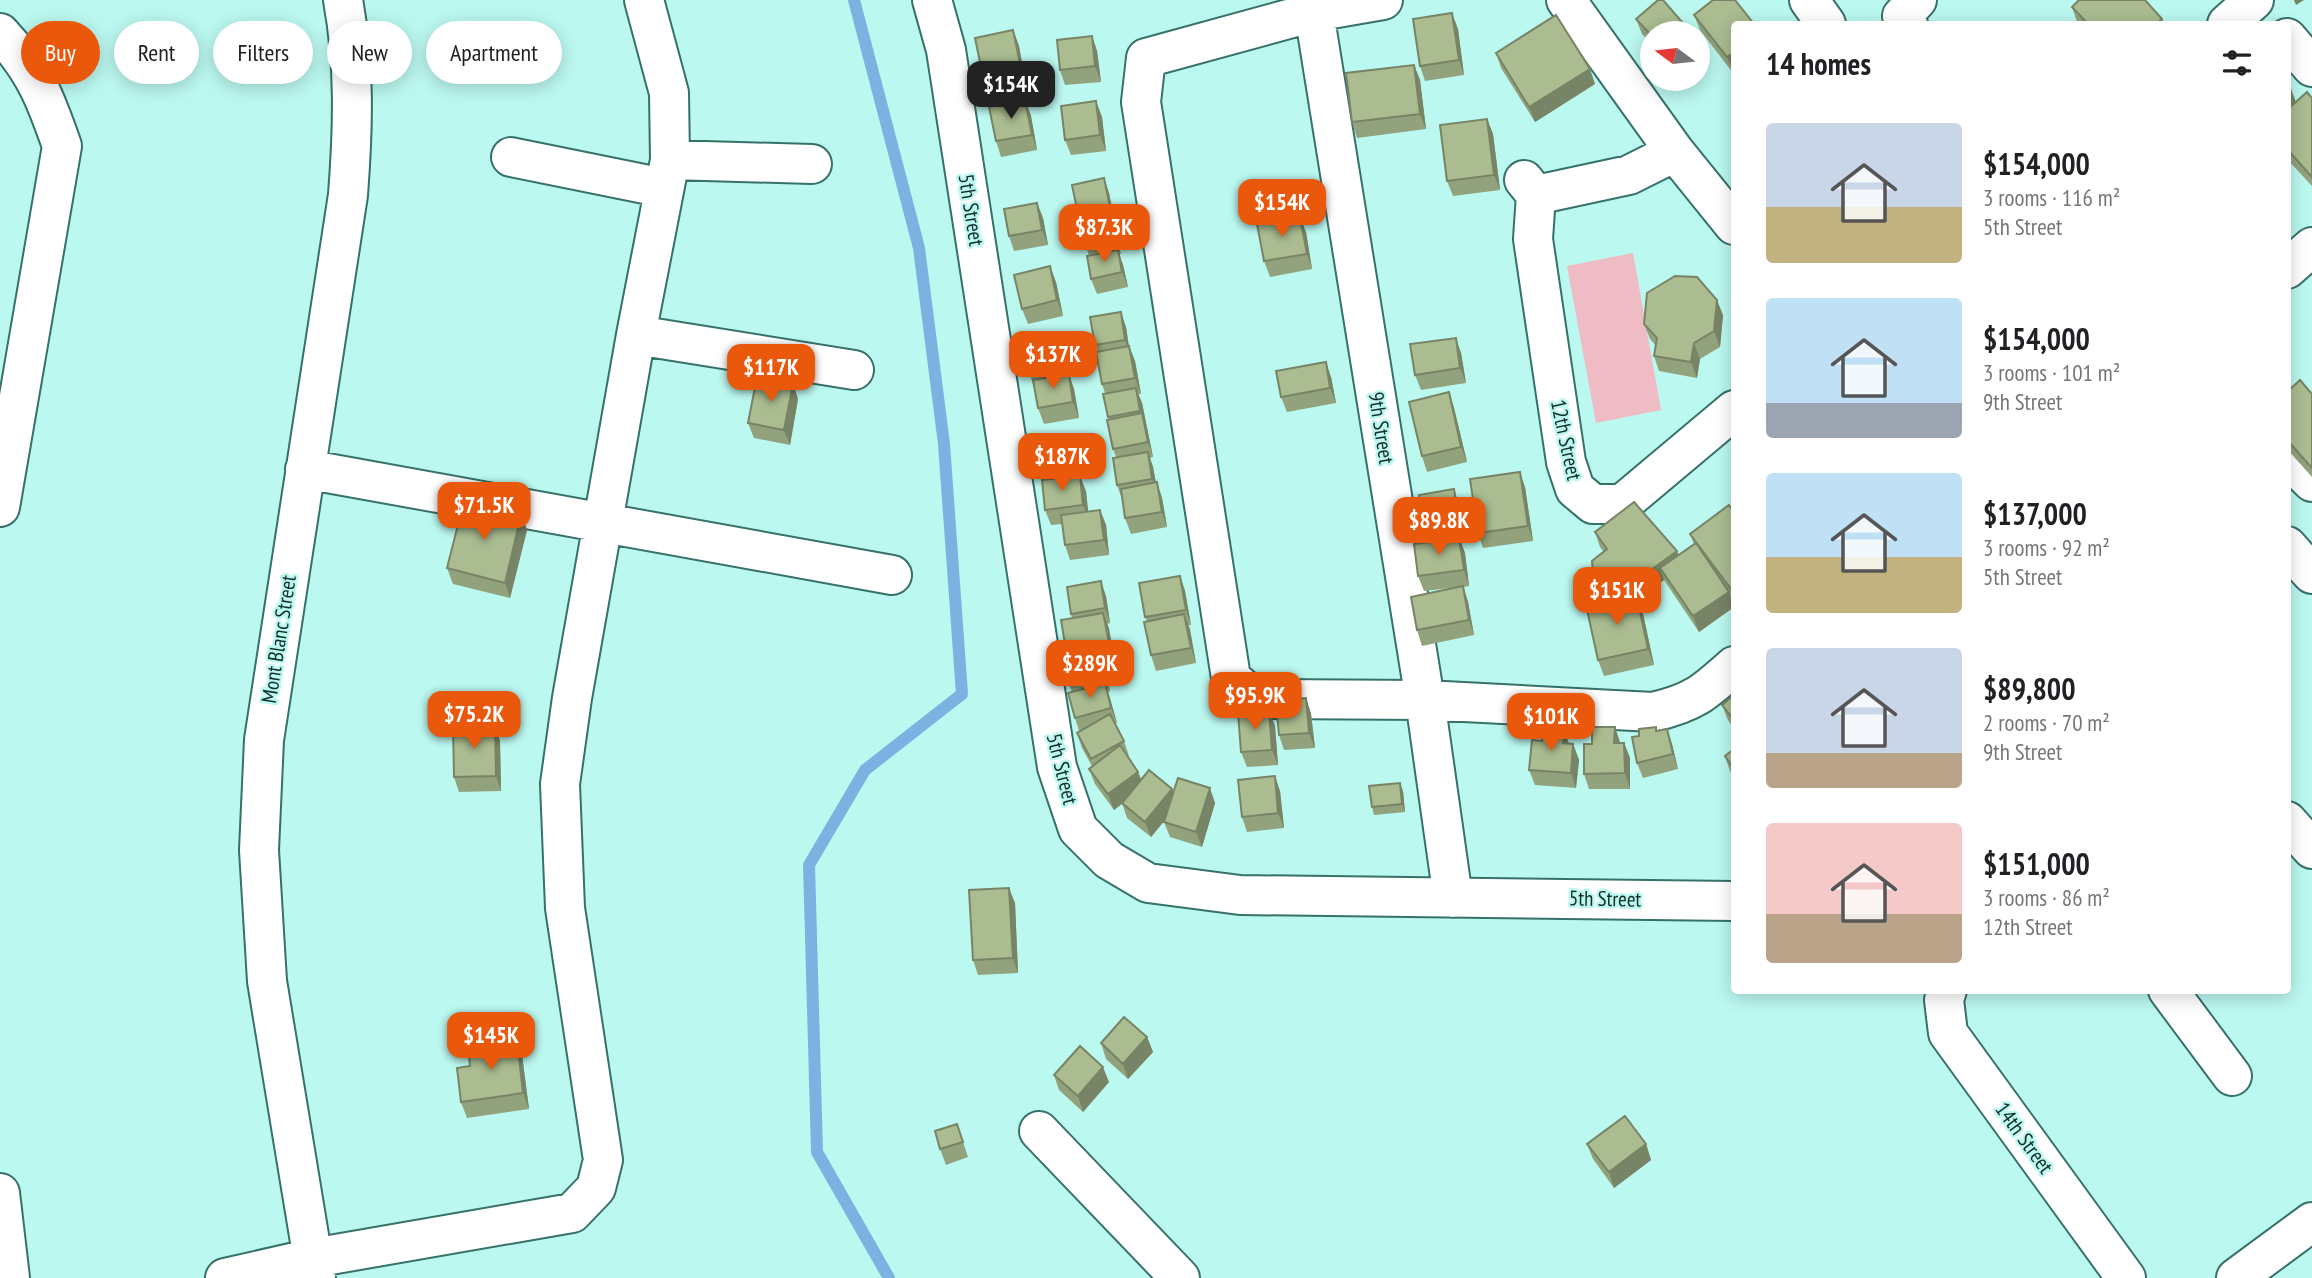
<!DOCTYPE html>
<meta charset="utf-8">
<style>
body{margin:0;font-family:"PT Sans Narrow",sans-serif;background:#f2f2f2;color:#202124;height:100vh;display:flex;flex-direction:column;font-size:26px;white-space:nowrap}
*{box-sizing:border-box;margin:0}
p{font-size:23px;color:#757577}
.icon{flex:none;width:38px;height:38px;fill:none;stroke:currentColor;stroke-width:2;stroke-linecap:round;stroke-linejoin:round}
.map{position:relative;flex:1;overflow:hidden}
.sheet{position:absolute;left:1731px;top:21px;width:560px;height:973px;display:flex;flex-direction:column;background:#fff;border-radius:7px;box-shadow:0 4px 18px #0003}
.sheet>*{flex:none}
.banner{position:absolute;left:21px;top:21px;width:665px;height:63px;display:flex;gap:14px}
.needle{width:46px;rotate:285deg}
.controls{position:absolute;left:1640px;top:21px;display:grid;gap:14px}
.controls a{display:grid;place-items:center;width:70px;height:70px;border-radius:50%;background:#fff;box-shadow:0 4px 18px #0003;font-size:35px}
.price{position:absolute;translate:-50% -60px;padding:0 16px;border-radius:14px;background:#ea580c;color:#fff;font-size:23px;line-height:46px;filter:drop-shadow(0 2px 4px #0008)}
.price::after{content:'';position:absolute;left:50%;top:42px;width:21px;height:16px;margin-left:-10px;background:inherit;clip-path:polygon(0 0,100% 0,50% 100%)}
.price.on{background:#222;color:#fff}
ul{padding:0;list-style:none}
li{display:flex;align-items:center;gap:21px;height:175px;padding:0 35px}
li span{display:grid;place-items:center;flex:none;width:196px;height:140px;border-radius:7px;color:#555}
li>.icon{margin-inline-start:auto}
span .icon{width:84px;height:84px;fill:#fffc;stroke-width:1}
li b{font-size:30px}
h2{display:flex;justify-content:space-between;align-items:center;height:84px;padding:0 35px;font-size:30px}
.pill{padding:0 24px;border-radius:32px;background:#fff;box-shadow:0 4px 18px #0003;font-size:24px;line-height:63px}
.pill.on{background:#ea580c;color:#fff}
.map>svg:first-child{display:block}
</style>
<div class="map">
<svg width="2312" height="1278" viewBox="0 0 2312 1278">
<rect width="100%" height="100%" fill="#bbf8f0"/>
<path fill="#efbbc5" d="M1633,253l28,157 -65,13 -29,-157z"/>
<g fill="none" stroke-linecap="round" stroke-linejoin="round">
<path stroke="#7ab2e2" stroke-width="12" d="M854,0l65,248 25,196 18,250 -97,76 -56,95 8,287 72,126"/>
<defs>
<path id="minor" d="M932,0l14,50 111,717 21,62 31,31 39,23 92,12 494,6
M1312,0l113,700 28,198
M1566,0l109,152 59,73
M1809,0l17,24
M1908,24l-6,-8 15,-16
M2227,24l27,-24
M0,33c35,37 46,67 62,113l-62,361
M2287,38l25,29
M1146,58l-5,44 90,576 17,15 19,6 158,1 228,12c40,-9 51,-19 81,-46
M1146,58l168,-46 69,-12
M511,157l153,31
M670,160l142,4
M1524,180l12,15 -3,44 33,223 9,27 18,15h29l112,-94
M1536,195l93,-20 46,-23
M2287,269l25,-22
M636,335l218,35
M2287,457l25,25
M305,469l587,106
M2287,546l25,28
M2287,821l25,28
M1947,990l-3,10 4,33 178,245
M2168,990l64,86
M1039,1131l141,147
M0,1193l10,85
M225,1278l88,-20 259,-45 24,-25 7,-28 -38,-252 -5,-124 12,-86 64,-363 34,-175 -1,-67 -25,-93
M316,1278l-49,-297 -8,-131 5,-110 84,-545c5,-66 7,-130 -5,-195
M2236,1278l76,-56"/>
</defs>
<use href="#minor" stroke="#36716a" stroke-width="42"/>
<use href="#minor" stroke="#fff" stroke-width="38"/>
</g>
<path fill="#92a27c" d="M2072,7l90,12 2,5h-85l-2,-2z
M1694,15l40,9v47l-1,2 -33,-43z
M1636,19l16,14v12l-10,-11z
M1458,29l6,46 -39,6 -5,-15z
M1013,30l6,16 6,34 -37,7 -6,-15z
M1092,36l5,15 4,31 -36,3 -5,-15z
M1496,53l99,31 -60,38 -34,-54z
M1414,65l6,15 6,49 -69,9 -5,-16z
M2312,98v88l-25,-27v-49z
M1025,100l6,16 6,34 -36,7 -5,-16z
M1102,117l4,34 -35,4 -6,-15z
M1487,119l6,15 7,56 -47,6 -6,-15z
M1104,178l5,15 6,30h-3l9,31h-2l4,11 5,22 -31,7 -6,-15 -2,-23 -3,-10 -5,-25 -3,-7z
M1037,203l6,15 5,27 -34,6 -5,-15z
M1306,232l6,37 -42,8 -6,-16z
M1056,282l7,34 -35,8 -6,-15z
M1723,315l-3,32 -20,12 -3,19 -38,-7 -5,-15 2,-10 -6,-7 -6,-15z
M1126,327l3,19 6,15 6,33h-3l4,9 11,54 -3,1 3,9 3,16 6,15 5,29 -36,7 -6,-16 -3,-19 -5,-14 -1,-28 -3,-8 -8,-56 -3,-9 -4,-32 -3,-7z
M1058,338l5,15 3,21 8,15 5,29 -35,6 -6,-16 -4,-21 -4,-12z
M1461,353l5,30 -45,7 -6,-15z
M1331,377l5,26 -49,9 -6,-15z
M793,384l5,15 -8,46 -36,-7 -6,-15z
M1449,392l5,16 13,54 -40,10 -5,-16z
M2287,392l25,2v83l-25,-28z
M1525,487l8,54 -50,7 -5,-15z
M1454,489l5,16 6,36 -4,1 4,11 4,33 -6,1 5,15 6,33 -52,11 -5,-16 42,-43 -35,4 -6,-15 10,-34 -4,-10z
M1086,491l2,20 12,-1 6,15 3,30 -39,5 -5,-15 -3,-21 -11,1 -6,-15z
M1734,512v89l-4,-6 4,12 -35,25 -35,-52 -26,19 4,10 12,56 -50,11 -6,-16 1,-58 -5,-13 10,-37 -4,-5 -5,-15 83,23 16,-11 -4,-10z
M521,515l6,15 -17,68 -57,-14 -6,-16z
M1180,576l5,15 6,34h-3l8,38 -40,8 -5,-16 -4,-34 -2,-4z
M1106,596l4,27 -3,1 7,33 -11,3 7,31 -2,1 9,31 -2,1 9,17 5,15 -1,1 10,15 3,7 31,10 2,4 41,10 -13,44 -32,-10 -6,-15 1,-2 -14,17 -24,-19 -5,-15 -8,7 -19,-26 -6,-15 3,-3 -10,-18 -5,-15 2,-2 -4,-13 -3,-26 -3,-8 -1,-28 -2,-6 6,-32 -1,-4z
M1734,695v34l-6,-9 -6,-15z
M1306,698l5,16 4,34 -31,2 -5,-15z
M1269,711l6,15 3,39 -31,2 -6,-15z
M495,726l5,15 1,50 -42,1 -5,-15z
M1667,729l5,15 6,25 -35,9 -6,-15 20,-32z
M1565,732l4,12h4l6,16 -3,28 -41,-3 -6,-15 13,-29z
M1620,743h4l6,15v31h-41l-5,-15z
M1734,749v28l-4,-6 -5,-15z
M1280,791l4,37 -37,4 -5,-15z
M1403,791l2,21 -31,3 -2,-8z
M1015,903l3,70 -40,2 -5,-15z
M1147,1037l6,15 -25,27 -22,-20 -5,-16z
M522,1055l7,54 -62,9 -6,-16z
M1054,1075l55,7 -26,30 -24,-22z
M957,1124l11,33 -22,8 -6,-16z
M1587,1144h59l5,16 -37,28 -21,-29z"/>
<path fill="#778465" d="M2294,0h10l-8,5z
M1452,13l6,16 6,46 -5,-15z
M2162,19l2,5h-8z
M1013,30l6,16 6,34 -5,-16z
M1092,36l5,15 4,31 -6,-16z
M1734,52v19l-1,2 -6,-16z
M1414,65l6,15 6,49 -6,-15z
M1590,69l5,15 -60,38 -6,-15z
M2290,86l6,16 -9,6v-19z
M1025,100l6,16 6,34 -5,-15z
M1096,101l6,16 4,34 -6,-16z
M1487,119l6,15 7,56 -6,-15z
M1104,178l5,15 6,30 -5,-16z
M1037,203l6,15 5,27 -6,-15z
M1109,214l5,15 7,25 -6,-16z
M1300,217l6,15 6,37 -5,-15z
M1118,250l5,15 5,22 -6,-15z
M1050,266l6,16 7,34 -6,-16z
M1717,300l6,15 -3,32 -6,-16z
M1121,312l5,15 4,29 -5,-16z
M1058,338l5,15 5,33 -6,-16z
M1456,338l5,15 5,30 -6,-15z
M1694,343l6,16 -3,19 -6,-16z
M1129,346l6,15 6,33 -6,-16z
M1326,362l5,15 5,26 -6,-15z
M1069,374l5,15 5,29 -6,-16z
M793,384l5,15 -8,46 -6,-15z
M1136,388l6,15 11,54 -5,-15z
M1449,392l5,16 13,54 -6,-15z
M1148,452l5,15 5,27 -6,-15z
M1520,472l5,15 8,54 -5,-15z
M1080,476l6,15 3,29 -6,-15z
M1157,482l5,16 5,29 -5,-15z
M1454,489l5,16 6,36 -6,-15z
M1100,510l6,15 3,30 -5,-15z
M521,515l6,15 -17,68 -5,-15z
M1459,538l6,15 4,33 -5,-16z
M1677,551l6,15 -23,2 4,12 -26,19 4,10 12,56 -6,-16 -23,-41 -6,-15z
M1180,576l5,15 6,34 -5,-15z
M1101,581l5,15 4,27 -5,-15z
M1463,586l5,16 6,33 -5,-15z
M1734,586v12l-3,-9z
M1729,592l5,15 -35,25 -6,-16z
M1103,613l6,15 5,29 -5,-15z
M1184,614l6,15 6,34 -5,-15z
M1099,649l5,16 6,26 -5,-15z
M1105,683l5,15 7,25 -6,-15z
M1306,698l5,16 4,34 -6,-15z
M1269,711l6,15 3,39 -6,-15z
M495,726l5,15 1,50 -5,-15z
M1615,727l5,15v16l-6,-15z
M1667,729l5,15 6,25 -5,-15z
M1565,732l5,16 -7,-5z
M1624,743l6,15v31l-5,-16z
M1573,744l6,16 -3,28 -5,-15z
M1138,772l6,15 -30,23 -6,-16z
M1275,776l5,15 4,37 -6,-15z
M1400,783l3,8 2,21 -3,-8z
M1210,788l5,15 -13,44 -6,-15z
M1172,789l6,15 -27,33 -6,-15z
M1009,888l6,15 3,70 -5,-15z
M1147,1037l6,15 -25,27 -5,-15z
M517,1040l5,15 7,54 -6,-16z
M1103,1067l6,15 -26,30 -5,-16z
M1646,1144l5,16 -37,28 -5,-16z"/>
<path fill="#aabc90" stroke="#778465" stroke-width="2" d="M1658,0h5l25,29 -4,4h-32v3l-16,-17z
M1713,0h22l19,24h-20v28l-7,5 -33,-42z
M2079,0h66l17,19 -6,5h-68l-16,-17z
M1452,13l7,47 -39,6 -7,-47z
M1556,15l34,54 -61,38 -33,-54z
M1013,30l7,34 -38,8 -7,-34z
M1092,36l3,30 -35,4 -3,-30z
M1414,65l6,49 -68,8 -6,-49z
M2307,92l5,6v79l-25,-28v-39z
M1025,100l7,35 -36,6 -7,-34z
M1096,101l4,34 -35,5 -4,-34z
M1487,119l7,56 -47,6 -7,-56z
M1104,178l6,29 -32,7 -6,-29z
M1037,203l5,27 -33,6 -5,-27z
M1109,214l6,24 -29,8 -7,-25z
M1300,217l7,37 -43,7 -7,-37z
M1118,250l4,22 -31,7 -4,-23z
M1050,266l7,34 -35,9 -8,-34z
M1675,276l22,1 20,23 -3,31 -20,12 -3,19 -37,-6 3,-18 -13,-14 3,-31z
M1121,312l4,28 -30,5 -5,-28z
M1058,338l4,32 -32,5 -4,-32z
M1456,338l4,30 -45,7 -5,-31z
M1129,346l6,32 -33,6 -6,-32z
M1326,362l4,26 -49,9 -5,-26z
M1069,374l4,28 -35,6 -5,-28z
M757,377l36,7 -9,46 -36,-7z
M2300,380l12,14v74l-25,-28v-48z
M1136,388l4,23 -32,6 -5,-23z
M1449,392l12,55 -39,9 -13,-54z
M1142,413l6,29 -35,7 -6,-29z
M1148,452l4,27 -35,6 -4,-27z
M1520,472l8,54 -50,7 -8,-54z
M1080,476l3,29 -38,5 -3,-30z
M1157,482l5,30 -37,6 -4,-29z
M1454,489l5,37 -35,6 -5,-37z
M464,501l57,14 -16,68 -58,-15z
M1634,502l43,49 -58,42 -25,-4 -2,-28 15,-12 -12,-17z
M1729,505l5,7v74l-3,3 -41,-55z
M1100,510l4,30 -39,5 -4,-30z
M1459,538l5,32 -46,6 -4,-32z
M1696,543l33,49 -36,24 -33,-48z
M1180,576l6,34 -41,7 -6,-34z
M1101,581l4,27 -34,6 -4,-27z
M1463,586l6,34 -52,10 -6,-33z
M1636,593l12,56 -50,11 -12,-55z
M1103,613l6,29 -43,8 -5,-30z
M1184,614l7,34 -40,7 -7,-33z
M1099,649l6,27 -36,8 -5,-27z
M1105,683l6,25 -36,10 -7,-25z
M1734,695v25l-12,-15z
M1306,698l3,35 -30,2 -3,-34z
M1269,711l3,39 -31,2 -3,-39z
M1110,714l14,27 -33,18 -14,-26z
M453,726h42l1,50 -42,1z
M1592,727h23l-1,16h10l1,30 -41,1v-30h8z
M1656,727v4l11,-2 6,25 -36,9 -5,-26 7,-1v-7z
M1543,730l22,2 -2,11 10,1 -2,29 -42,-3 3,-30 10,1z
M1120,745l18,27 -30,22 -19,-25z
M1734,749v20l-9,-13z
M1149,770l23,19 -27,33 -23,-19z
M1275,776l3,37 -36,4 -4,-37z
M1178,778l32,10 -14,44 -32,-10z
M1400,783l2,21 -30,3 -3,-21z
M1009,888l4,70 -40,2 -4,-70z
M1124,1017l23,20 -24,27 -22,-21z
M517,1040l6,53 -62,9 -4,-34 13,-2 -2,-19z
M1080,1046l23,21 -25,29 -24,-21z
M1625,1116l21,28 -37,28 -22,-28z
M957,1124l6,18 -23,7 -5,-18z"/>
<g text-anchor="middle" stroke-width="5" stroke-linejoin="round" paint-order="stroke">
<g font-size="21" fill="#142d2a" stroke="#bbf8f0">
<text transform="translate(971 210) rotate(81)" y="7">5th Street</text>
<text transform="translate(1381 428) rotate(81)" y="7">9th Street</text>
<text transform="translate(1566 440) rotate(78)" y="7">12th Street</text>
<text transform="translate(279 639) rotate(-81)" y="7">Mont Blanc Street</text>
<text transform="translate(1062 769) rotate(76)" y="7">5th Street</text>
<text transform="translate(1605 899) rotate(1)" y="7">5th Street</text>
<text transform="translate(2024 1138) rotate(54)" y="7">14th Street</text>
</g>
</g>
</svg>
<div class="controls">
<a><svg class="needle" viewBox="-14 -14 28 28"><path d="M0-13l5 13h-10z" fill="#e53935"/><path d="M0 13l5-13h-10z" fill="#757577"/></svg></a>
</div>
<b class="price on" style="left:1011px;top:121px">$154K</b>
<b class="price" style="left:1282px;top:239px">$154K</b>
<b class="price" style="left:1104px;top:264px">$87.3K</b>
<b class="price" style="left:1053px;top:391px">$137K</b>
<b class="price" style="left:771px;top:404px">$117K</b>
<b class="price" style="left:1062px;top:493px">$187K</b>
<b class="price" style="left:484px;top:542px">$71.5K</b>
<b class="price" style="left:1439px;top:557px">$89.8K</b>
<b class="price" style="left:1617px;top:627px">$151K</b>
<b class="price" style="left:1090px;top:700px">$289K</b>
<b class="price" style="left:1255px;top:732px">$95.9K</b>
<b class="price" style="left:474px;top:751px">$75.2K</b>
<b class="price" style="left:1551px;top:753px">$101K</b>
<b class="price" style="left:491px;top:1072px">$145K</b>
<div class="banner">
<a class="pill on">Buy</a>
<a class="pill">Rent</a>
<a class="pill">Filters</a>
<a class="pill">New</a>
<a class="pill">Apartment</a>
</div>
<section class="sheet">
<h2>14 homes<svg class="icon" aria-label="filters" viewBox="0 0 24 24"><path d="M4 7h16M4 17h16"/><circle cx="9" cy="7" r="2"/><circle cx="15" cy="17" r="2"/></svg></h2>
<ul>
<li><span style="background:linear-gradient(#c9d6e8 60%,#c2b280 0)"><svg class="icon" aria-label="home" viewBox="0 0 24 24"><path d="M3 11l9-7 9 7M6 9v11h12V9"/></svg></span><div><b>$154,000</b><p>3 rooms · 116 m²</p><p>5th Street</p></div></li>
<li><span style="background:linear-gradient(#bfe0f5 75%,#9aa5b1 0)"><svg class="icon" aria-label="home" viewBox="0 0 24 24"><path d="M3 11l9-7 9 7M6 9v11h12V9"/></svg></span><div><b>$154,000</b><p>3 rooms · 101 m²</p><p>9th Street</p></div></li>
<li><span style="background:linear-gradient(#bfe0f5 60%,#c2b280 0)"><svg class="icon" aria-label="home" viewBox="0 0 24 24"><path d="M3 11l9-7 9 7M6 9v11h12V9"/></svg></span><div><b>$137,000</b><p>3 rooms · 92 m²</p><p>5th Street</p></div></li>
<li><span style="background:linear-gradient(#c9d6e8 75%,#b9a48a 0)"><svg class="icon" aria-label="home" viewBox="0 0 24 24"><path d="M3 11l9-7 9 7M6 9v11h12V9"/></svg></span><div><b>$89,800</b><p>2 rooms · 70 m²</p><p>9th Street</p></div></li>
<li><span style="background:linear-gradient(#f6c9c9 65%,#b9a48a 0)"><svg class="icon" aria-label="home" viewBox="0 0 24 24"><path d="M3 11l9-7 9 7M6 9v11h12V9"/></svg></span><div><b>$151,000</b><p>3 rooms · 86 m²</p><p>12th Street</p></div></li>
</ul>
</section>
</div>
